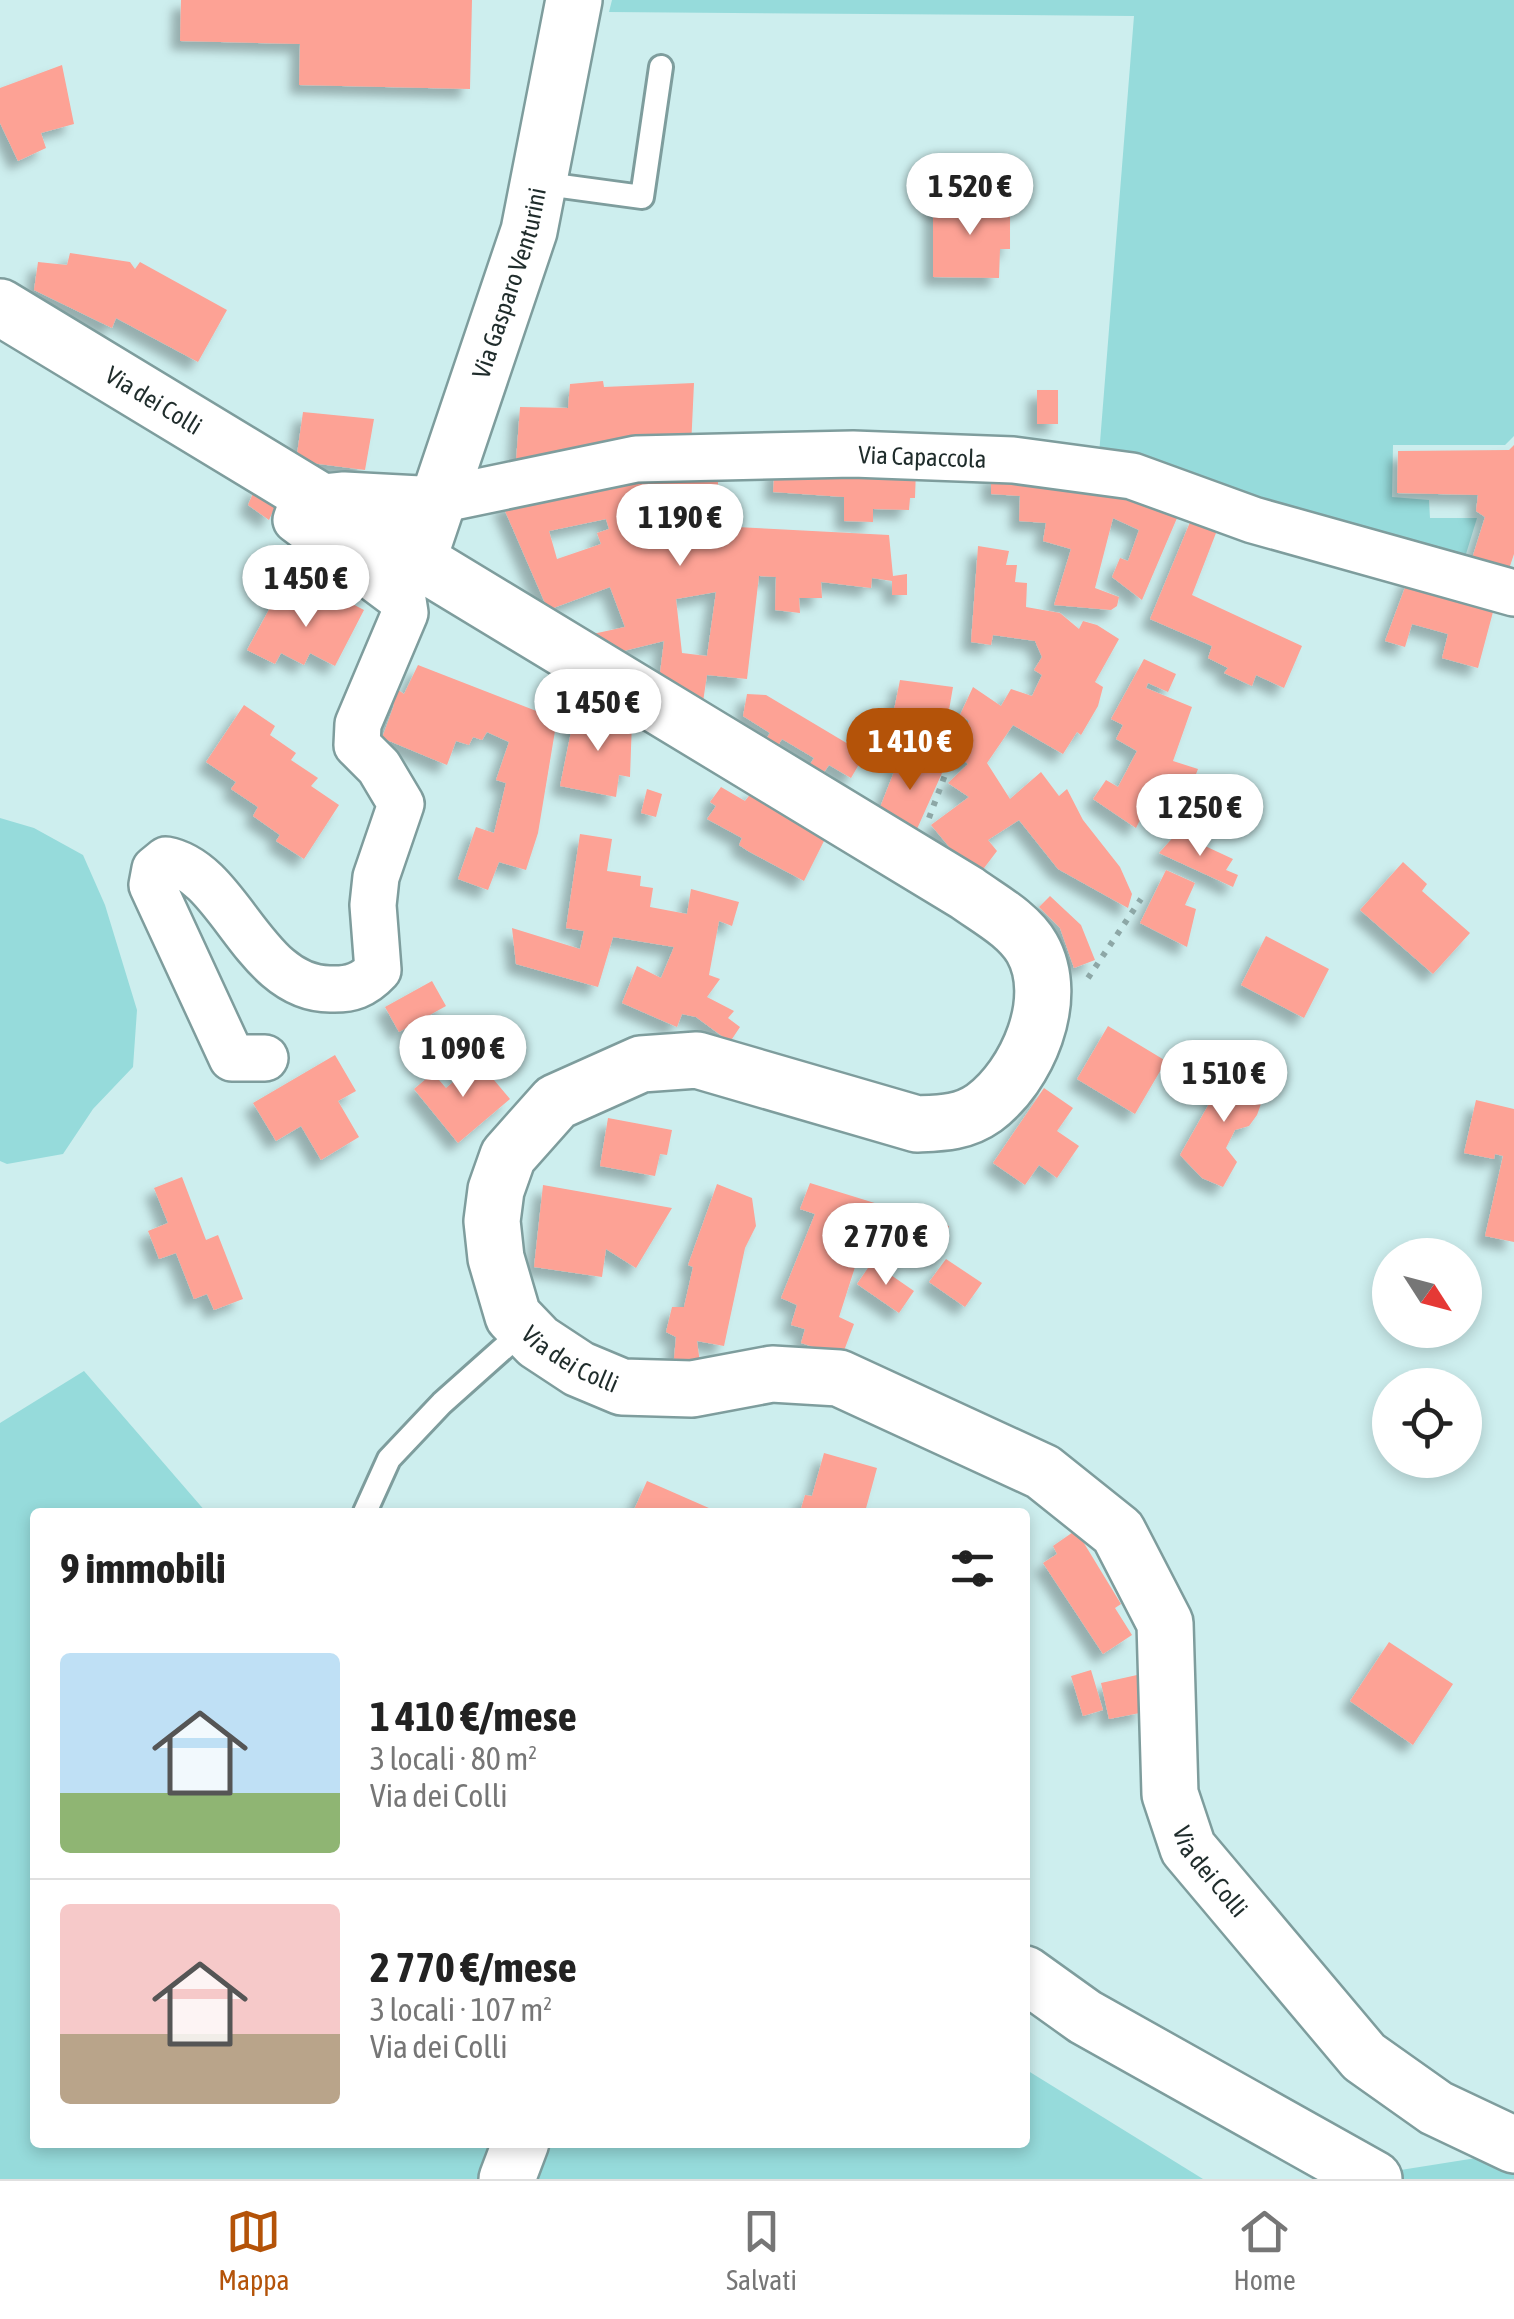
<!DOCTYPE html>
<html lang="it">
<meta charset="utf-8">
<style>
body{margin:0;font-family:"Asap Condensed",sans-serif;background:#f6f6f6;color:#222;height:100vh;display:flex;flex-direction:column;font-size:38px;white-space:nowrap}
*{box-sizing:border-box;margin:0}
p{font-size:32px;color:#767676}
.icon{flex:none;width:55px;height:55px;fill:none;stroke:currentColor;stroke-width:2;stroke-linecap:round;stroke-linejoin:round}
.map{position:relative;flex:1;overflow:hidden}
.panel{position:absolute;left:30px;top:1508px;width:1000px;height:640px;display:flex;flex-direction:column;background:#fff;border-radius:10px;box-shadow:0 5px 15px #0003}
.panel>*{flex:none}
.needle{width:65px;rotate:126deg}
.tools{position:absolute;left:1372px;top:1238px;display:grid;gap:20px}
.tools a{display:grid;place-items:center;width:110px;height:110px;border-radius:50%;background:#fff;box-shadow:0 5px 15px #0003;font-size:50px}
.price{position:absolute;translate:-50% -85px;padding:0 22px;border-radius:35px;background:#fff;color:#222;font-size:32px;line-height:65px;filter:drop-shadow(0 2px 5px #0008)}
.price::after{content:'';position:absolute;left:50%;top:60px;width:30px;height:22px;margin-left:-15px;background:inherit;clip-path:polygon(0 0,100% 0,50% 100%)}
.price.current{background:#b45309;color:#fff}
ul{padding:0;list-style:none}
li{display:flex;align-items:center;gap:30px;height:250px;padding:0 30px}
li+li{border-top:2px solid #e0e0e0}
li span{display:grid;place-items:center;flex:none;width:280px;height:200px;border-radius:10px;color:#555}
li>.icon{margin-inline-start:auto}
span .icon{width:120px;height:120px;fill:#fffc;stroke-width:1}
li b{font-size:42px}
h2{display:flex;justify-content:space-between;align-items:center;height:120px;padding:0 30px;font-size:42px}
.tabs{display:flex;justify-content:space-around;align-items:center;height:140px;border-top:2px solid #e0e0e0;background:#fff;font-size:28px;color:#767676}
.tabs a{display:grid;justify-items:center;gap:5px}
.tabs .current{color:#b45309}
.map>svg:first-child{display:block}
</style>
<div class="map">
<svg width="1514" height="2179" viewBox="0 0 1514 2179">
<defs>
<filter id="shadow"><feDropShadow dx="-9" dy="9" stdDeviation="5" flood-color="#0004"/></filter>
</defs>
<rect width="100%" height="100%" fill="#cdeeee"/>
<path fill="#96dbdb" d="M612,0h902v436l-9,9h-112l-1,52 37,3 1,18h47l-15,49 -363,-112 35,-439 -525,-4z
M0,818l34,10 49,27 22,50 32,105 -4,57 -40,42 -30,45 -56,10 -7,-3z
M84,1371l122,141h-171v630h990v-73l178,110h-1203v-756z
M1514,2152v27h-170z"/>
<path fill="#fda295" fill-rule="evenodd" filter="url(#shadow)" d="M181,0h291l-2,89 -171,-4 1,-41 -120,-3z
M62,65l12,59 -33,9 5,15 -28,13 -18,-38v-35z
M977,200h33v49h-10l-1,29 -66,-1v-74z
M70,253l60,9 5,7 5,-7 87,48 -29,52 -82,-44 -4,10 -78,-38 4,-28 29,3z
M603,381l1,6 90,-4 -3,64 -176,28 5,-68 48,1 2,-24z
M1037,390h21v34h-21z
M303,412l71,7 -9,51 -69,-9z
M1514,445v109l-8,24 -36,-13 15,-48 -9,-6 2,-16 -81,-2 1,-42 111,-1z
M775,465l141,4 -1,29h-5l-1,12 -36,-1v13l-29,-1v-24l-71,-5z
M991,472l192,32 -41,96 -30,-23 8,-19 8,3 11,-31 -26,-12 -18,70 24,9 -2,9 -6,4 -57,-5 17,-56 -28,-8 3,-18 -27,-2 1,-25 -29,-2z
M576,475l124,1 18,4v46l171,9 4,41 14,-2v21h-15v-14l-20,-3 -1,10 -50,-6 1,16h-23l1,15 -25,-3 1,-33 -17,-1 -12,103 -40,-4 -7,47 -43,-25 7,-56 -69,17 -7,-23 37,-8 -15,-40 -62,23 -46,-106zM606,519l3,10 -12,4 4,11 -44,15 -8,-28zM716,592l-9,64 -25,-3 -6,-54z
M257,484l22,14 -10,22 -21,-15z
M1193,515l23,18 -24,62 110,51 -18,42 -28,-13 -4,11 -28,-13 4,-5 -20,-10 4,-12 -62,-27z
M978,546l31,5 -3,14h11l-2,17 12,1 -1,24 34,6 19,16 4,-8 14,4 22,14 -24,43 8,5 -5,19 -17,29 -4,-3 -14,22 -50,-29 -26,38 23,36 31,-27 18,24 8,-7 16,31 37,47 12,27 -4,14 -70,-39 -39,-49 -31,20 9,11 -16,21 -16,-14 -4,3 -30,-36 38,-28 -21,-14 20,-19 -15,-13 16,-30 -9,-6 13,-28 28,19 10,-17 21,7 10,-21 -8,-5 8,-13 -7,-16 -42,-6 -2,10 -20,-3z
M1410,574l87,23 -19,71 -36,-10 6,-24 -36,-10 -7,23 -20,-6z
M278,593l25,13 4,-9 23,12 7,-13 27,14 -29,56 -25,-13 -6,12 -23,-12 -6,11 -28,-14z
M1144,659l32,15 -8,18 -20,-9 -2,5 46,19 -19,54 25,8 -17,43 -31,-12 -14,28 -43,-29 13,-19 12,7 19,-36 -21,-12 7,-14 -12,-6z
M418,665l139,54 -19,114 -12,37 -27,-8 -11,28 -30,-11 18,-52 18,6 12,-50 -10,-3 13,-38 -22,-10 -5,8 -9,-3 -4,8 -13,-4 -9,24 -65,-27 12,-33 -7,-6 7,-12 10,7z
M900,680l53,7 -13,75 -34,-11 8,-23 -23,-3z
M747,694l19,1 99,59 -14,24 -22,-13 -7,10 -13,-9 5,-8 -32,-19 -6,10 -11,-8 5,-8 -27,-17z
M244,705l31,21 -5,9 26,18 -5,7 27,18 -7,8 28,19 -35,54 -28,-18 4,-6 -27,-19 5,-9 -27,-18 5,-7 -30,-20z
M575,712l57,9 -2,56 -11,-2 -3,22 -56,-11z
M899,759l43,14 -25,56 -38,-19z
M721,787l24,14 10,-13 24,13 -6,8 53,28 -22,44 -56,-30 -9,-6 3,-7 -35,-19 9,-13 -6,-4z
M647,789l15,5 -6,23 -15,-4z
M1177,833l56,26 -7,11 12,5 -5,12 -74,-34z
M580,834l32,5 -5,32 34,5 -1,10 13,2 -3,19 37,7 4,-25 48,13 -7,24 -13,-5 -10,54 11,4 -13,18 27,14 -6,7 12,9 -10,15 -34,-25 -14,-3 -5,13 -55,-24 15,-37 24,12 13,-31 -61,-10 -15,50 -82,-23 -4,-36 68,21 4,-18 -18,-3z
M1403,862l24,22 -5,7 48,42 -37,41 -73,-64z
M1166,870l29,13 -10,22 11,4 -9,38 -47,-24z
M1050,896l31,29 14,35 -21,8 -14,-40 -21,-21z
M1266,936l63,33 -25,49 -63,-33z
M432,981l14,25 -47,26 -14,-25z
M1108,1026l58,35 -31,53 -58,-35z
M335,1055l21,36 -18,10 21,36 -38,23 -20,-34 -25,15 -23,-38z
M478,1061l32,38 -52,44 -44,-54 19,-16 13,15z
M1231,1065l37,19 -11,31 -8,11 -14,4 -9,18 11,14 -14,25 -21,-9 -22,-23z
M1044,1088l29,20 -16,23 22,15 -22,32 -18,-13 -14,20 -32,-22z
M1476,1100l38,9v133l-29,-6 18,-80 -8,-2 -1,5 -30,-6z
M608,1118l64,12 -5,25 -7,-1 -5,22 -55,-10z
M182,1177l24,63 12,-5 25,64 -29,11 -7,-16 -13,5 -18,-46 -17,6 -11,-28 20,-8 -14,-35z
M810,1183l139,43 -10,30 -75,-17 -25,78 15,7 -12,32 -41,-13 4,-14 -14,-4 6,-20 -16,-7 34,-84 -15,-5z
M717,1184l35,14 4,28 -11,22 -21,98 -27,-5 3,22 -27,6 3,-32 -10,-5 6,-25h12l9,-40 -5,-2z
M543,1185l129,23 -36,60 -30,-19 -4,28 -68,-10z
M946,1259l36,24 -17,24 -36,-25z
M872,1262l42,29 -15,22 -42,-29z
M824,1453l53,15 -12,44 -28,-4 -1,4h-36l5,-17 7,1z
M647,1481l14,6 57,25h-85z
M1076,1530l45,74 -6,4 17,27 -29,19 -60,-91 14,-9 -4,-8z
M1389,1642l64,42 -40,61 -63,-44z
M1091,1670l12,40 -20,6 -12,-40z
M1137,1675l8,37 -36,7 -8,-36z"/>
<g fill="none" stroke-linecap="round" stroke-linejoin="round">
<defs>
<path id="service" d="M539,183l103,14 19,-130
M365,1512l24,-53 53,-56 83,-74"/>
<g id="minor">
<path id="s1" d="M315,498l29,-3 95,5 197,-41 217,-5 160,6 119,16 121,44 261,73"/>
<path d="M265,1058h-33l-80,-173 3,-16 11,-9c65,12 87,129 164,129 21,1 34,-4 48,-19l-5,-65 3,-28 25,-73 -22,-37 -22,-22 1,-21 47,-111 -2,-13 -107,-80 10,-28"/>
</g>
<g id="tertiary">
<path id="s2" d="M0,307l967,586c22,16 51,31 65,55 29,51 -5,128 -48,160 -21,15 -43,15 -67,16l-220,-64 -56,4 -85,38 -48,54 -12,34 -4,31 4,37 17,58 25,26 41,27 43,18 70,2 80,-15 67,4 204,94 75,60 47,91 5,171 18,54 176,209 72,51 78,37"/>
<path id="s3" d="M418,560l111,-329 45,-231"/>
<path d="M1025,1974l60,43 289,162"/>
<path d="M507,2179l14,-37"/>
</g>
</defs>
<use href="#service" stroke="#7e9d9d" stroke-width="28"/>
<use href="#minor" stroke="#7e9d9d" stroke-width="50"/>
<use href="#tertiary" stroke="#7e9d9d" stroke-width="60"/>
<path stroke="#8da7a6" stroke-width="6" stroke-dasharray="5 8" stroke-linecap="butt" d="M929,818l19,-51
M1088,978l53,-79"/>
<use href="#service" stroke="#fff" stroke-width="22"/>
<use href="#minor" stroke="#fff" stroke-width="45"/>
<use href="#tertiary" stroke="#fff" stroke-width="55"/>
</g>
<g text-anchor="middle" stroke-width="8" stroke-linejoin="round" paint-order="stroke">
<g font-size="25" fill="#1f2c2b" stroke="#fff">
<text dy="9" stroke="none"><textPath href="#s3" startOffset="292">Via Gasparo Venturini</textPath></text>
<text dy="9" stroke="none"><textPath href="#s2" startOffset="180">Via dei Colli</textPath></text>
<text dy="9" stroke="none"><textPath href="#s1" startOffset="612">Via Capaccola</textPath></text>
<text dy="9" stroke="none"><textPath href="#s2" startOffset="2155">Via dei Colli</textPath></text>
<text dy="9" stroke="none"><textPath href="#s2" startOffset="3115">Via dei Colli</textPath></text>
</g>
</g>
</svg>
<div class="tools">
<a><svg class="needle" viewBox="-14 -14 28 28"><path d="M0-13l5 13h-10z" fill="#e53935"/><path d="M0 13l5-13h-10z" fill="#767676"/></svg></a>
<a><svg class="icon" aria-label="locate" viewBox="0 0 24 24"><circle cx="12" cy="12" r="6"/><path d="M12 2v4M12 18v4M2 12h4M18 12h4"/></svg></a>
</div>
<b class="price" style="left:970px;top:238px">1 520 €</b>
<b class="price" style="left:680px;top:569px">1 190 €</b>
<b class="price" style="left:306px;top:630px">1 450 €</b>
<b class="price" style="left:598px;top:754px">1 450 €</b>
<b class="price current" style="left:910px;top:793px">1 410 €</b>
<b class="price" style="left:1200px;top:859px">1 250 €</b>
<b class="price" style="left:463px;top:1100px">1 090 €</b>
<b class="price" style="left:1224px;top:1125px">1 510 €</b>
<b class="price" style="left:886px;top:1288px">2 770 €</b>
<section class="panel">
<h2>9 immobili<svg class="icon" aria-label="filters" viewBox="0 0 24 24"><path d="M4 7h16M4 17h16"/><circle cx="9" cy="7" r="2"/><circle cx="15" cy="17" r="2"/></svg></h2>
<ul>
<li><span style="background:linear-gradient(#bfe0f5 70%,#8fb573 0)"><svg class="icon" aria-label="home" viewBox="0 0 24 24"><path d="M3 11l9-7 9 7M6 9v11h12V9"/></svg></span><div><b>1 410 €/mese</b><p>3 locali · 80 m²</p><p>Via dei Colli</p></div></li>
<li><span style="background:linear-gradient(#f6c9c9 65%,#b9a48a 0)"><svg class="icon" aria-label="home" viewBox="0 0 24 24"><path d="M3 11l9-7 9 7M6 9v11h12V9"/></svg></span><div><b>2 770 €/mese</b><p>3 locali · 107 m²</p><p>Via dei Colli</p></div></li>
</ul>
</section>
</div>
<nav class="tabs">
<a class="current"><svg class="icon" aria-label="map" viewBox="0 0 24 24"><path d="M3 6l6-2 6 2 6-2v14l-6 2-6-2-6 2zM9 4v14M15 6v14"/></svg>Mappa</a>
<a><svg class="icon" aria-label="saved" viewBox="0 0 24 24"><path d="M7 4h10v16l-5-4-5 4z"/></svg>Salvati</a>
<a><svg class="icon" aria-label="home" viewBox="0 0 24 24"><path d="M3 11l9-7 9 7M6 9v11h12V9"/></svg>Home</a>
</nav>
